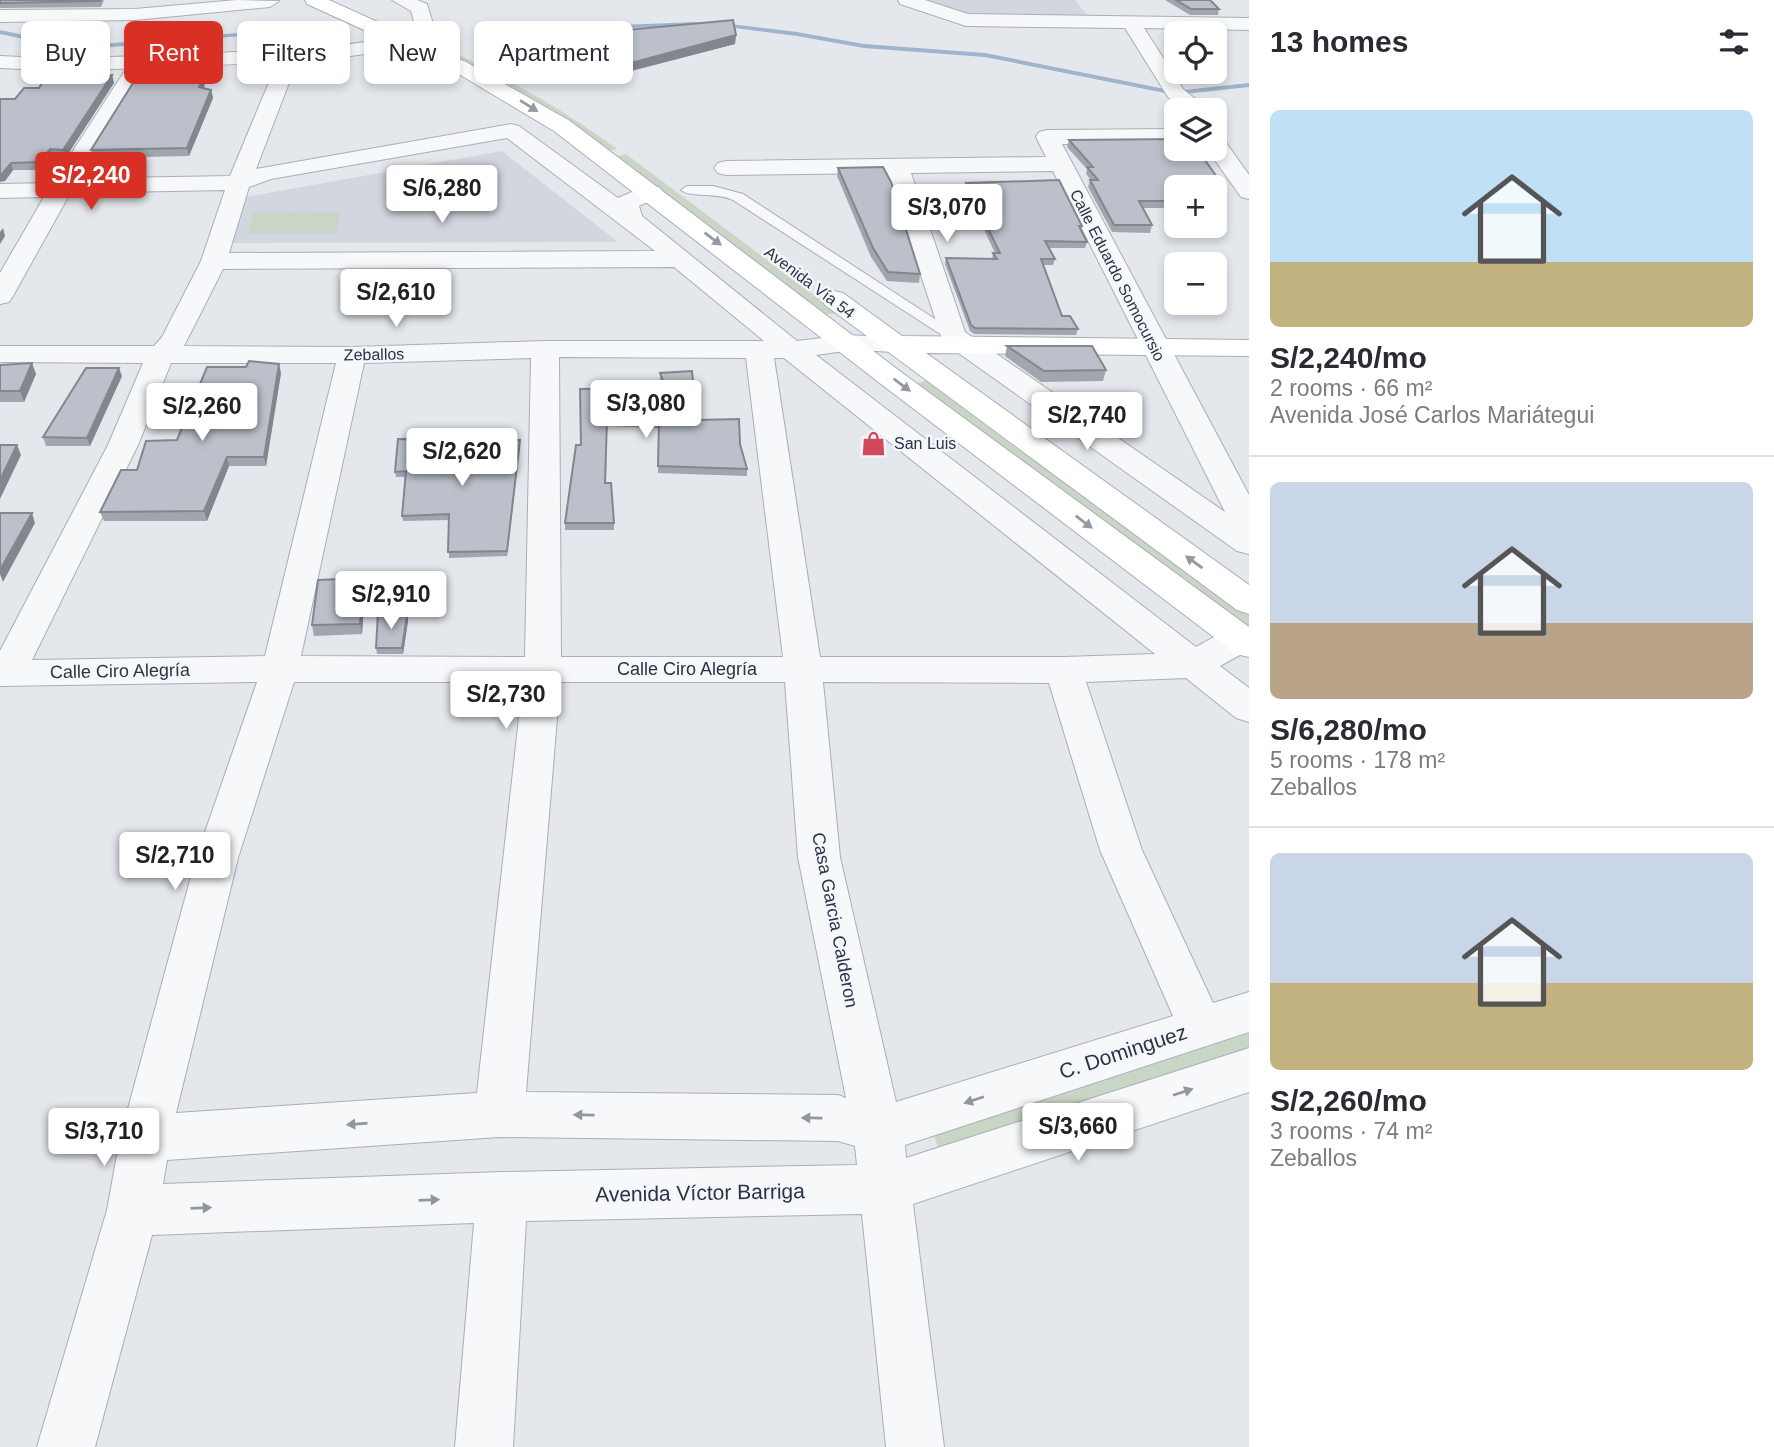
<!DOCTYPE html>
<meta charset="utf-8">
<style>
body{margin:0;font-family:Helvetica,sans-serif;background:#f2f2f3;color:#2b2b33;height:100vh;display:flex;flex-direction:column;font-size:26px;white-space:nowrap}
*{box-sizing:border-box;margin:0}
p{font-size:23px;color:#7c7c81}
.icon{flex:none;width:38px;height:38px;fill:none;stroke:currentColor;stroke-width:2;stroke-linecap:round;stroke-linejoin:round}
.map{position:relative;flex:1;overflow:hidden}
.details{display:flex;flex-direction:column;background:#fff;width:525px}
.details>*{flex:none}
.guide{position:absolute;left:21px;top:21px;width:665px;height:63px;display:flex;gap:14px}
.fabs{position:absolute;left:1164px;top:21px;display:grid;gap:14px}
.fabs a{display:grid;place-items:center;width:63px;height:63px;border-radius:10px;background:#fff;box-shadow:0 4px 10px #0003;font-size:35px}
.price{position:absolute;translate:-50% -60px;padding:0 16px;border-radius:7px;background:#fff;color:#222;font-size:23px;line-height:46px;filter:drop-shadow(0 2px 4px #0008)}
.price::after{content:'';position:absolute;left:50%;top:42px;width:21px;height:16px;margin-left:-10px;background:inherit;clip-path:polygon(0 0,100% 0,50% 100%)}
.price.selected{background:#d93025;color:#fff}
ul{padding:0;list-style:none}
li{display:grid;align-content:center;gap:14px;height:371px;padding:0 21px}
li+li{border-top:2px solid #e1e1e2}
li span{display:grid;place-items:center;height:217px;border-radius:10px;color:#555}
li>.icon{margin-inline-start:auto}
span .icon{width:126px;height:126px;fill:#fffc;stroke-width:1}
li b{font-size:30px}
h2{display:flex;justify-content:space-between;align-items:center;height:84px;padding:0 21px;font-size:30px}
.tag{padding:0 24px;border-radius:10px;background:#fff;box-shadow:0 4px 10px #0003;font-size:24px;line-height:63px}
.tag.selected{background:#d93025;color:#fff}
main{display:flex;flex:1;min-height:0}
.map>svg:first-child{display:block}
</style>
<main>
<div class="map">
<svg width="1249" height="1447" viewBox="0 0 1249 1447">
<rect width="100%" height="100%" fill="#e4e7ec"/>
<path fill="#d2d6de" d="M922,0h153l14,18 -118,-2z
M502,151l116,91 -387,1 14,-46z"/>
<path fill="#c9d6c5" d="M424,38c68,32 132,66 193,111l-10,2 -192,-110z
M626,154l213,160h-15l-209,-157z
M341,212l-5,21h-89l7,-20z
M928,380l321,233v17l-334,-246z
M1249,1033v17l-310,100 -5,-15z"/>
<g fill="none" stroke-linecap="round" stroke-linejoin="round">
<path fill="#9fb4cc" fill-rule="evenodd" d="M697,22l2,3 -156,7 -52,4 -3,-2 55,-6z
M721,23l76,9 67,12 121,9 190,38 74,-8v4l-74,8 -190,-38 -121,-9 -67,-12 -78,-10z
M311,27l2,3 -237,20 -76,-16v-4l76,16z"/>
<defs>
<path id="service" d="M713,186l30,8 218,142 -3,3h-10l-215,-139c-16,-8 -42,-2 -52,-10l6,-4z"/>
<path id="minor" d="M237,0l42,1 -9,6 -135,13 -135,2v-12l135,-1z
M392,0h25l10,4 9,30 -3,4h-14l-8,-27z
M898,0h27l43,14 281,4v12l-105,-2 39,61 26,21h-24l-17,-13 -43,-69 -159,-2 -66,-22z
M404,35l7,2 3,4 -3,4c-65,16 -131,17 -197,20 -71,3 -142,7 -214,3v-12c71,4 142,0 213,-3 64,-3 128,-4 191,-18z
M282,69l7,2 3,4 -36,94 255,-45 8,2 99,72 25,-11h16l4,5 -4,5 -20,9 3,10 155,125 51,-6 10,2 4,6 -4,6 -42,6 380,292c16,-8 35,-23 53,-18v21l-29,16 29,22v34l-13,-4 -50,-40 -100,4 56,168 71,153 36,-11v40l-344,113 1,13 343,-110v44l-336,112 31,243h-58l-24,-233 -336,7 -13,226h-58l19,-224 -322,12 -57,212h-58l70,-237 13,-72 76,-280 61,-176 -257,4v-35l108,-206 35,-82 -143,-1v-16h154l8,-9 39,-76 24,-71 -108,2 -20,4 -29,1 -55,99 -4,6 -9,2v-31l44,-76 -44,1v-14l52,-1 72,-111h14l3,4 -65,106 41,-4 113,-2 42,-101 3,-4zM507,138l148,113 -426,2 20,-66 22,-8zM674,267l90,74h-219l-193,6 -168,-1 39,-77zM559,357l187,1 37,299h-222zM531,358l-6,299 -224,-1 63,-293zM774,358h10l371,296 -91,3h-244zM171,363h165l-71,293 -233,4 106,-215zM294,682h229l-46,411 -301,20 62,-255zM560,682h225l13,175 48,241 -8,-3 -312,-3zM823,682l226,1 51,167 73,166 -277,86 -56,-245zM499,1137l339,4 17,5 2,19 -355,7 -339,12 4,-24z
M1176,129v14l-114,1 187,351v59l-12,-3 -294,-209 -56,-169 -161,2 -8,-2 -4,-5 4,-5 8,-2 320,-4 -10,-20 3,-5 8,-2zM1053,171l172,341 -260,-180 -54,-159z
M1214,135l8,2 27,38v24l-8,-2 -34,-48h7z"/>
<path id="tertiary" d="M848,335l56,3 4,6 -4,6 -10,2 -56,-3 -4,-6 4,-6z"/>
<path id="secondary" d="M305,0h24l137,62 104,59 331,251 348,255v30l-13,-3 -355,-270 -327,-253 -102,-61 -145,-66z
M834,291l9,2 59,43 347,4v16l-323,-3 323,232v29l-12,-4 -412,-305 -4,-6 4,-6z"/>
</defs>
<use href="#service" stroke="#a9aeb7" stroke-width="2"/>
<use href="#minor" stroke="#a9aeb7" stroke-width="2"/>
<use href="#tertiary" stroke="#a9aeb7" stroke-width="2"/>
<use href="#secondary" stroke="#a9aeb7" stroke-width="2"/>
<use href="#service" fill="#f7f8fa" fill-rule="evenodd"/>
<use href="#minor" fill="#f7f8fa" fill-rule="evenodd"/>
<use href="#tertiary" fill="#f7f8fa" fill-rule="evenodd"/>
<use href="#secondary" fill="#fff" fill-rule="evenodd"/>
</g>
<path fill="#a1a5ae" d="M0,0h104l-3,7 -101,1z
M1165,0h45l9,9 -1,6h-28z
M605,32l131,3 -1,9 -108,28 -22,-32z
M112,75l2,8 -48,74h-14l-8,13h-31l-8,11 10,-82 24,-11z
M170,78l35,6 -2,4 8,2 2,8 -24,58 -95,2 -3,-8z
M1069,140l150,40 -3,7h-40v21h-33l9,17 -2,8 -38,-1 -24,-45 2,-7h1l-5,-6 1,-5 -20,-22z
M838,168l82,106 -1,9 -32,-2 -16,-24 -34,-81z
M966,183l116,43 -1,4 6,12 -2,6h-37l7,11 -2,6h-9l18,51 16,13 -2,6 -102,-1 -4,-3 -25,-67 1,-6 46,1 1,-6h2l-30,-64z
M1007,346l99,24 -3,11 -62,1 -36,-26z
M0,365l36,9 -12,28h-24z
M281,373l-15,93h-37l-22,55h-103l-4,-9 77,-72z
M660,373l37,47 43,24 7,25v7l-89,-3 1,-45 -52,-2 -1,57 8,40v7h-49v-7l16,-78 -1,-56 83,-1 -3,-8z
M122,376l-32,70h-44l-3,-9z
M520,440v5l-13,111 -58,2v-38l-46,1 -1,-5 4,-39h-10l-1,-5z
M364,578l1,10 -3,46 -48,2 -2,-11z
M407,615l1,6 -5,33h-26l-1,-6z"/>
<path fill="#83868d" d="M736,35l-1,9 -108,28v-8z
M112,75l2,8 -48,74 -3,-7z
M204,77l1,7 -4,11 -2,-8z
M211,90l2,8 -24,58 -2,-8z
M50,149l2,8 -8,13 -3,-8z
M11,163l2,7 -8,11 -5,1v-8z
M3,228l2,8 -5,8v-12z
M32,363l4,11 -12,28 -4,-11z
M279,364l2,9 -15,93 -2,-9z
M119,368l3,8 -32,70 -3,-8z
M520,440v5l-13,111v-5z
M17,445l4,10 -21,44v-19z
M227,457l2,9 -22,55 -3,-10z
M32,513l3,10 -32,59 -3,-8v-4z
M364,578l1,10 -3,46 -2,-10z
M407,615l1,6 -5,33 -1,-6z"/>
<path fill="#bbc0ca" stroke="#83868d" stroke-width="2" d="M0,0h100v1l-100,2z
M1176,0h34l9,9h-28z
M733,20l3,15 -109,29 -22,-32z
M112,75l-49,75 -13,-1 -9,13 -30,1 -9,11h-2v-75h15l9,-11h15l7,-12z
M138,75h31l-2,4 37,-2 -5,10 12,3 -24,58 -96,2z
M1176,139v10h21l22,31 -39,-1 7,8h-11v14h-37l13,24h-38l-24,-45h8l-11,-13h6l-24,-27z
M883,167l8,15 29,92 -32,-2 -15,-24 -35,-80z
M1059,180l23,46h-3l8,16 -42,-1 10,18h-14l21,57h8l8,13 -103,-1 -4,-3 -25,-67 51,1 -4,-6h7l-34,-70z
M1007,346h85l14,24 -62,1z
M249,361l30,3 -15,93h-37l-23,54 -104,1 21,-42h16l9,-29 31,-1 30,-73h39z
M32,363l-12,28h-20v-26z
M86,368h33l-32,70 -44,-1z
M692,371l5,49 42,-1 1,25 7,25 -89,-3 1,-45 -52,-2 -2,64h6l3,40h-49l11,-78h5l-1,-56 86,-1 -6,-15z
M398,439l122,1 -13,111 -59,1 1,-38 -47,2 4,-45 -11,1z
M0,445h17l-17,35z
M0,513h32l-32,57z
M364,578l-4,46 -48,1 6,-45z
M378,613l29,2 -5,33h-26z"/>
<defs><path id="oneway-solid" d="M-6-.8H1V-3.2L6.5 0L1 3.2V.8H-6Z" transform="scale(1.75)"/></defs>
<g fill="#959aa2">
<use href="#oneway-solid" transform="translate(529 106) rotate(32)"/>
<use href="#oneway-solid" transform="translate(713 239) rotate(37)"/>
<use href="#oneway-solid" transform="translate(902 385) rotate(37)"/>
<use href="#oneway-solid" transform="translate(1084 522) rotate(37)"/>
<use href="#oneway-solid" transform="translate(1194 562) rotate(-144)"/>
</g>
<g fill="#9196a0">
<use href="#oneway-solid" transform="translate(1183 1092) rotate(-18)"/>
<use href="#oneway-solid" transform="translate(974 1100) rotate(162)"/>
<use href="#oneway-solid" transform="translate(584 1115) rotate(-179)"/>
<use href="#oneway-solid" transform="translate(812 1118) rotate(-179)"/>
<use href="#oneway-solid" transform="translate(357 1124) rotate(176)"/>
<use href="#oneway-solid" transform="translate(429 1200) rotate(-2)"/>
<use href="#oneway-solid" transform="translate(201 1208) rotate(-2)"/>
</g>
<defs>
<symbol id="shop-bare" viewBox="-9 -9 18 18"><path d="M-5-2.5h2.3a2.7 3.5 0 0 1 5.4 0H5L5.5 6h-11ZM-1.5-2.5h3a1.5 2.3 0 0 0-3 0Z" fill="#d1495b" stroke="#f4f6f9" stroke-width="2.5" paint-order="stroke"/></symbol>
</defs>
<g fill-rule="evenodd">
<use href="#shop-bare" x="856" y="426" width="35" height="35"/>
</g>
<g text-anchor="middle" stroke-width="5" stroke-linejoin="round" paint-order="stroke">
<g font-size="16" fill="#2b3445" stroke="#f4f6f9">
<text transform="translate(1118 275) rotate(63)" y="6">Calle Eduardo Somocursio</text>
<text transform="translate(810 282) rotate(37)" y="6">Avenida Vía 54</text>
<text transform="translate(374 354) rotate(-1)" y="6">Zeballos</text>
</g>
<g font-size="16" fill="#2b3445" stroke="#f4f6f9" text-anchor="start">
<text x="894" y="449">San Luis</text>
</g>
<g font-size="18" fill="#2b3445" stroke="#f4f6f9">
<text x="687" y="675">Calle Ciro Alegría</text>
<text transform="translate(120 671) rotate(-1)" y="6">Calle Ciro Alegría</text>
<text transform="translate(835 920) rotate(79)" y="6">Casa Garcia Calderon</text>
</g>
<g font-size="21" fill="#2b3445" stroke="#f4f6f9">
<text transform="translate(1123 1052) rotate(-18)" y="7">C. Dominguez</text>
<text transform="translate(700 1193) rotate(-1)" y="7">Avenida Víctor Barriga</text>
</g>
</g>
</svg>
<div class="fabs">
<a><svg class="icon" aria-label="locate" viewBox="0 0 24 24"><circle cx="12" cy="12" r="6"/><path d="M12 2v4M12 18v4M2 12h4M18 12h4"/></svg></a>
<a><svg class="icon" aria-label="layers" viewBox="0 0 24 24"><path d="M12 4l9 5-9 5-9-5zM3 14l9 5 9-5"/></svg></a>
<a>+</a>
<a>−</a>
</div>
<b class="price selected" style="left:91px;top:212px">S/2,240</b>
<b class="price" style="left:442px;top:225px">S/6,280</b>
<b class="price" style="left:947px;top:244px">S/3,070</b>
<b class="price" style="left:396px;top:329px">S/2,610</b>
<b class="price" style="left:646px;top:440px">S/3,080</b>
<b class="price" style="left:202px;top:443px">S/2,260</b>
<b class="price" style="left:1087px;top:452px">S/2,740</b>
<b class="price" style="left:462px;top:488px">S/2,620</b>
<b class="price" style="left:391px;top:631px">S/2,910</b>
<b class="price" style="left:506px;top:731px">S/2,730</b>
<b class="price" style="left:175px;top:892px">S/2,710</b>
<b class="price" style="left:1078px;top:1163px">S/3,660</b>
<b class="price" style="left:104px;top:1168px">S/3,710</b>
<div class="guide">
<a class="tag">Buy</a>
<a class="tag selected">Rent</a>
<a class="tag">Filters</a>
<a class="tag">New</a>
<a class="tag">Apartment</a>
</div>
</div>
<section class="details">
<h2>13 homes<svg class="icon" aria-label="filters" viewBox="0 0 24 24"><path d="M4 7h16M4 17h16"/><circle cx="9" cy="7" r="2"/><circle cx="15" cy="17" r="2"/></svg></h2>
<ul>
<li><span style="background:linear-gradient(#bfe0f5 70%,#c2b280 0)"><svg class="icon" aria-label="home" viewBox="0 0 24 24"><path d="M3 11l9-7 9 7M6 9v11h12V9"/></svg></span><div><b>S/2,240/mo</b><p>2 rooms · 66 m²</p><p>Avenida José Carlos Mariátegui</p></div></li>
<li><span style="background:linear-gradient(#c9d6e8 65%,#b9a48a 0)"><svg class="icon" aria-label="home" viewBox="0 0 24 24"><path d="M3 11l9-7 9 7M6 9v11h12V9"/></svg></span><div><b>S/6,280/mo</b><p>5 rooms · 178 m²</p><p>Zeballos</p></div></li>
<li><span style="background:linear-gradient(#c9d6e8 60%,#c2b280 0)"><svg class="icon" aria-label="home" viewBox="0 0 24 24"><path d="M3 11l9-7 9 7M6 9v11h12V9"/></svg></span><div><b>S/2,260/mo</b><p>3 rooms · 74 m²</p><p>Zeballos</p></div></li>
</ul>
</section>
</main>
